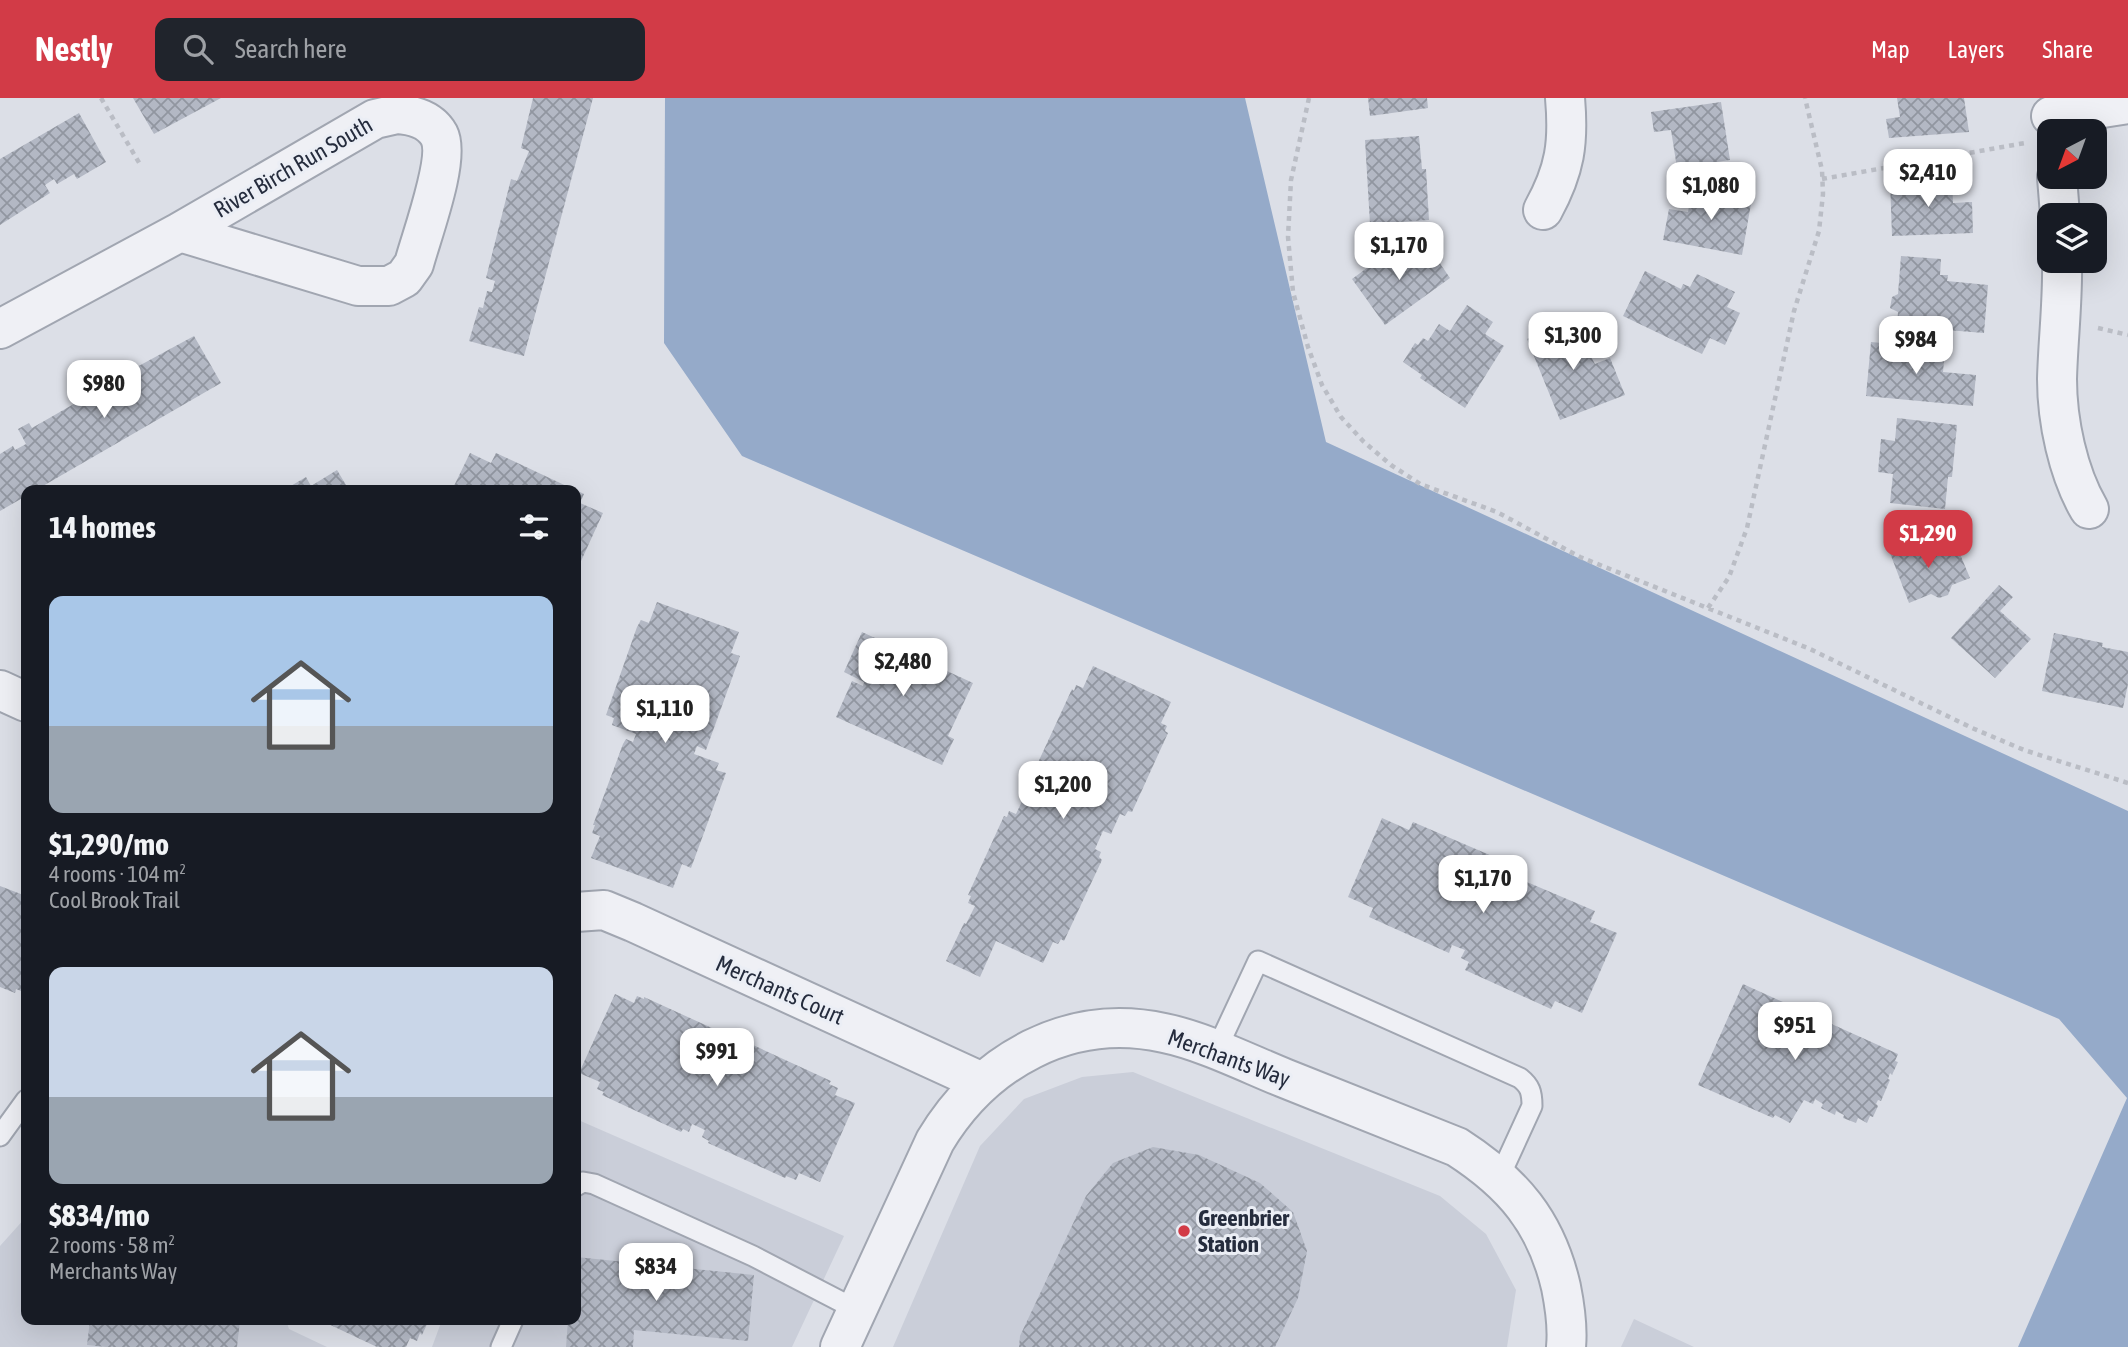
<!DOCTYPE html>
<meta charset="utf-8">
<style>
body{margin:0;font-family:"Asap Condensed",sans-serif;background:#20242c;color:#f1f3f6;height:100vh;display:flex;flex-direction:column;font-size:26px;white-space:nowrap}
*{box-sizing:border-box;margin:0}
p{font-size:23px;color:#9ea1a6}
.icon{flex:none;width:38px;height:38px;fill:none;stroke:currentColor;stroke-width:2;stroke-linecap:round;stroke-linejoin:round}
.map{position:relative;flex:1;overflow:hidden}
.drawer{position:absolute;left:21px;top:387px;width:560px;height:840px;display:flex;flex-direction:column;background:#171b24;border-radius:14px;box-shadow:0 7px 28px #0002}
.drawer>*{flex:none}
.needle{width:46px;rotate:221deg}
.tools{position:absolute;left:2037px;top:21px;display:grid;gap:14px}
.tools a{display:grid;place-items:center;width:70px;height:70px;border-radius:14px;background:#171b24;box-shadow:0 7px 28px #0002;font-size:35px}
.price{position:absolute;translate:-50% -60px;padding:0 16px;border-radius:14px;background:#fff;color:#222;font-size:23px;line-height:46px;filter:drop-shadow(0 2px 4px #0008)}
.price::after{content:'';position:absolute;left:50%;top:42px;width:21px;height:16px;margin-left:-10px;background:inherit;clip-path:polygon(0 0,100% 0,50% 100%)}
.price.active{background:#d23b47;color:#fff}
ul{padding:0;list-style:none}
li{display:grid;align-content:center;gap:14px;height:371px;padding:0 28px}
li span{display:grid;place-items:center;height:217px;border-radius:14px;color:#555}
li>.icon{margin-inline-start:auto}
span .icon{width:126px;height:126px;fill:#fffc;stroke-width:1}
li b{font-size:30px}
h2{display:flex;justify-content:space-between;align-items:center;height:84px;padding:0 28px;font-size:30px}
header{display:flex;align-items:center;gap:42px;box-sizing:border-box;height:98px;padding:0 35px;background:#d23b47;color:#fff}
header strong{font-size:33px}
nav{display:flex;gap:38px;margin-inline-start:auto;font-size:24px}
.search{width:490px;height:63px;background:#20242c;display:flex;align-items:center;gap:18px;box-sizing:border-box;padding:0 24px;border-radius:14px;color:#9ea1a6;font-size:26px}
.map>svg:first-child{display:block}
</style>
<header>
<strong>Nestly</strong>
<div class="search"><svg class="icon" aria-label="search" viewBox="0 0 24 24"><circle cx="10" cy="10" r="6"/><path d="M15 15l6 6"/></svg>Search here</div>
<nav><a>Map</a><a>Layers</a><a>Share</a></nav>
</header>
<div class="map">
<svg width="2128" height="1249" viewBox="0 0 2128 1249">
<defs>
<pattern id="building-cross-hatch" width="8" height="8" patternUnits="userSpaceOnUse" patternTransform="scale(1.75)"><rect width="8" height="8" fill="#b3b8c4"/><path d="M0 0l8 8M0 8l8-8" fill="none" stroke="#9196a0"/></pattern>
</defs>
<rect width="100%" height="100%" fill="#dcdfe7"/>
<path fill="#caced9" d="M1133,974l307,124 46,38 30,56 -9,57h-614l87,-201 44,-47 58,-22z
M576,1021l268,117 -52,111h-360l10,-27h134z
M26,1119v103h260l3,9 38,18h-327v-101z
M1634,1221l60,28h-73z"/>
<path fill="#95aac9" d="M665,0h580l81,344 802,369v536h-110l109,-249 -68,-79 -1317,-563 -78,-113z"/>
<path fill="url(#building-cross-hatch)" d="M133,0h88l-67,36z
M533,0h60l-69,258 -55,-15 10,-34 4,1 4,-17 5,1 3,-11 -9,-3 25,-99 6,2 12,-30 -8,-3z
M1368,0h59l1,10 -58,8z
M1897,0h67l5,34 -80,6 -3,-19 14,-2z
M1721,4l9,58 -53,8 -6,-38 -17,2 -3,-20z
M79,15l27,49 -29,17 -3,-5 -17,10 -3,-5 -9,6 5,8 -50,32v-66z
M1419,38l3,33h4l3,51 -59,4 -5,-84z
M1952,80l1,25 19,-1 1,31 -81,3 -2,-56z
M1692,90l60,10 -10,57 -79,-15 6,-31 19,3z
M1401,145l15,21 16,-12 18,26 -65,47 -33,-46z
M1901,158l40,3 -1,16h8l-1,6 41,4 -4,48 -87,-7 1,-14 -8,-4 2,-11 6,-3z
M1645,173l36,18 2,-5 7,3 7,-13 38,18 -8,15 13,6 -15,32 -15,-7 -8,16 -79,-38z
M1467,207l26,17 -8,12 19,12 -39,62 -45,-30 2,-3 -19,-13 12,-19 3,2 5,-7 5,3 11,-17 11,7z
M1573,223l14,35 3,-1 5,9 15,-6 15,37 -65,25 -33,-81z
M194,238l27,47 -185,107h-10v6l-26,15v-57l13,-8 2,4 11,-6 -8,-15 11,-6 3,5 47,-27 -3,-5 9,-5 3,3 22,-12 4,6 14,-9 3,5 10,-6 -6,-10z
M1871,244l74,7 -2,23 33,3 -3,31 -107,-10z
M1897,320l60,7 -5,52h-4l-3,32 -55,-6 3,-29 -15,-2 3,-33 14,2z
M470,355l21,10 5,-10 79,37h-123z
M337,372l12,20h-65l22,-13 5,9z
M576,392l8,4 -4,9 23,10 -27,59z
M1921,438l9,22 27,-11 13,31 -18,7 -4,10 -9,3 -8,-4 -22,9 -19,-50 9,-4 -1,-3z
M1999,487l14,12 -13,14 31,28 -36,39 -44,-40z
M657,504l82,30 -8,21 9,3 -34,94 -9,-4 -3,8 25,9 -3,7 10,3 -35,95 -9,-4 -9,24 -82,-30 9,-22 -8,-3 3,-8h-2l30,-81 3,-5 7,3 3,-8 -24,-9 2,-7 -8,-3 31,-88 4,-7 8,3z
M862,534l111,51 -25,53 6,3 -12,26 -106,-48 16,-36 11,5 1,-4 -20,-10z
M2054,535l49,10 -1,4 26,5v32l-5,24 -81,-17z
M1093,568l78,36 -10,21 6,3 -2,5 3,2 -36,79 -4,-1 -3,5 -5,-2 -9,20 -8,-3 -8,18 6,3 -2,5 3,3 -38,81 -3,-2 -3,5 -5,-2 -10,21 -47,-22 -16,36 -34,-16 18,-38 2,1 9,-18 -7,-3 3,-7 -3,-1 36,-79 3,1 2,-6 7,3 9,-19 8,3 9,-18 -8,-4 3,-6 -2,-1 37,-80 2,2 2,-6 7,3z
M1382,720l27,12 4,-8 79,34 -1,3 12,5 -2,10 13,6 1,-3 80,34 -5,11 27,11 -35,80 -27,-12 -4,8 -86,-39 4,-8 -8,-4 4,-8 -13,-5 -3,8 -80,-36 4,-9 -25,-11z
M0,788l26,10v97l-10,-4 -1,4 -15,-6z
M1743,886l155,70 -3,7 3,1 -6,13 -2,-2 -2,6 2,1 -9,21 -3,-1 -2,4 2,2 -5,11 -3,-1 -3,7 -9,-5 -2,5 -13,-5 1,-3 -8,-4 -1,4 -14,-7 2,-4 -8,-5 -2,5 -9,-4 -14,23 -15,-8 -2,3 -75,-33z
M615,896l19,9 3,-7 7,3v-2l81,37 -1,2 7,3 -3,6 12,5 3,-6 8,4 2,-3 78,36 -2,3 9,4 -3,7 20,8 -35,79 -21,-9 -3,7 -10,-4 -1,2 -77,-35 1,-2 -7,-4 3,-7 -13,-6 -3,8 -6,-3 -2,3 -79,-37 2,-3 -7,-3 3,-7 -21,-9z
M1153,1049l46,8 61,28 33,29 14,39 -9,47 -23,49h-256l1,-11 66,-140 27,-33z
M576,1159l178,18 -6,66 -114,-11 -1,17h-67l2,-27h8z
M90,1222h150l-3,27h-131l-19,-2z
M323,1222h106l-7,15 -2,-2 -3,8 -7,-3 -4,9h-29l-55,-26z"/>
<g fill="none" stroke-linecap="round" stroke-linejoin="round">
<defs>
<path id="lane" d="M1216,953l42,-90 262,117c10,8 12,14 12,28l-33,72
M0,1038l26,-36
M576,1088l7,-4 11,2 159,72 104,54
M501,1249l12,-27"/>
<path id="street" d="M397,16c16,1 33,5 42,21 12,23 -18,102 -25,129l-10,14 -15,8h-31l-178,-54 195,-113z
M2051,18l77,-12
M2057,79l3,38
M1543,112c22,-40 26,-67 22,-112
M2062,163c1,39 -4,79 -5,118 0,42 11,94 32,130
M0,231l180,-97
M0,592l26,12
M576,814l28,-2 29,12 349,160
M840,1249l95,-206c48,-80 134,-129 229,-108 39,8 83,30 120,45 57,23 115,46 173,69 56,36 89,75 104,140 4,20 7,40 5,60"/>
</defs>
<use href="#lane" stroke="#a1a6b1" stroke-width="23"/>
<use href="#street" stroke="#a1a6b1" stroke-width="42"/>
<path stroke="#babdc5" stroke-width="4.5" stroke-dasharray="5 5" stroke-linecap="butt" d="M101,0l40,68
M1309,0l-18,82 -3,57 5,55 15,55 14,38 19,32 22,24 28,24 29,19 77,28 83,45 230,92 162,79 52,22 104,33
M1822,81l203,-36
M2098,230l30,7
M1708,510l21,-31 18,-49 47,-217 25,-80 4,-37 -1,-24 -17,-72"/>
<use href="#lane" stroke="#eff0f5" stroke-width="19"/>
<use href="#street" stroke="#eff0f5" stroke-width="38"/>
</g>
<circle fill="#d23b47" stroke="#ebeef5" stroke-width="2.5" cx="1184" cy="1133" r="7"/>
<g text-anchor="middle" stroke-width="6" stroke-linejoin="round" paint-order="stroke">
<g font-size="23" fill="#252c3d" stroke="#ebeef5">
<text transform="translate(293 69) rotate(-30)" y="8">River Birch Run South</text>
<text transform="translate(780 892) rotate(24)" y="8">Merchants Court</text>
<text transform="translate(1229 960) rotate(20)" y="8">Merchants Way</text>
</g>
<g font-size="23" font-weight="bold" fill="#252c3d" stroke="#ebeef5" text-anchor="start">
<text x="1198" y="1128">Greenbrier<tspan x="1198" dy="26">Station</tspan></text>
</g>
</g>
</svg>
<div class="tools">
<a><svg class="needle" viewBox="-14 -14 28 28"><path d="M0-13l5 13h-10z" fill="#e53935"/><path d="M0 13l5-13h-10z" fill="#9ea1a6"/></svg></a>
<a><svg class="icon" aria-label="layers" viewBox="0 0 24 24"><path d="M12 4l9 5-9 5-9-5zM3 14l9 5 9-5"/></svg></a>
</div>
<b class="price" style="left:1928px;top:111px">$2,410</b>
<b class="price" style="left:1711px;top:124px">$1,080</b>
<b class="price" style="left:1399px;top:184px">$1,170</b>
<b class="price" style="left:1573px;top:274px">$1,300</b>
<b class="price" style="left:1916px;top:278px">$984</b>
<b class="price" style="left:104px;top:322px">$980</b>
<b class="price active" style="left:1928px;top:472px">$1,290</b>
<b class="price" style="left:903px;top:600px">$2,480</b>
<b class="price" style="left:665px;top:647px">$1,110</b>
<b class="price" style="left:1063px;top:723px">$1,200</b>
<b class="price" style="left:1483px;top:817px">$1,170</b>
<b class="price" style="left:1795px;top:964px">$951</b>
<b class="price" style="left:717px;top:990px">$991</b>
<b class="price" style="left:656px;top:1205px">$834</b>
<section class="drawer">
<h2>14 homes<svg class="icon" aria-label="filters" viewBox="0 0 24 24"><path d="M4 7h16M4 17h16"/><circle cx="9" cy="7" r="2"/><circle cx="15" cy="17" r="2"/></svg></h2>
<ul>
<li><span style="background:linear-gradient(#a9c7e8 60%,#9aa5b1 0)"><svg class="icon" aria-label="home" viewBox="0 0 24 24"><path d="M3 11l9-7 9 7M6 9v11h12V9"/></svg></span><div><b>$1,290/mo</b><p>4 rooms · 104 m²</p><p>Cool Brook Trail</p></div></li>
<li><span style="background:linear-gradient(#c9d6e8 60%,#9aa5b1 0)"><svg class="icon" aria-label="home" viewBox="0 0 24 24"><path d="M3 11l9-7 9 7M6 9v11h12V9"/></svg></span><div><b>$834/mo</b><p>2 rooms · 58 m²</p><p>Merchants Way</p></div></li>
</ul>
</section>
</div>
